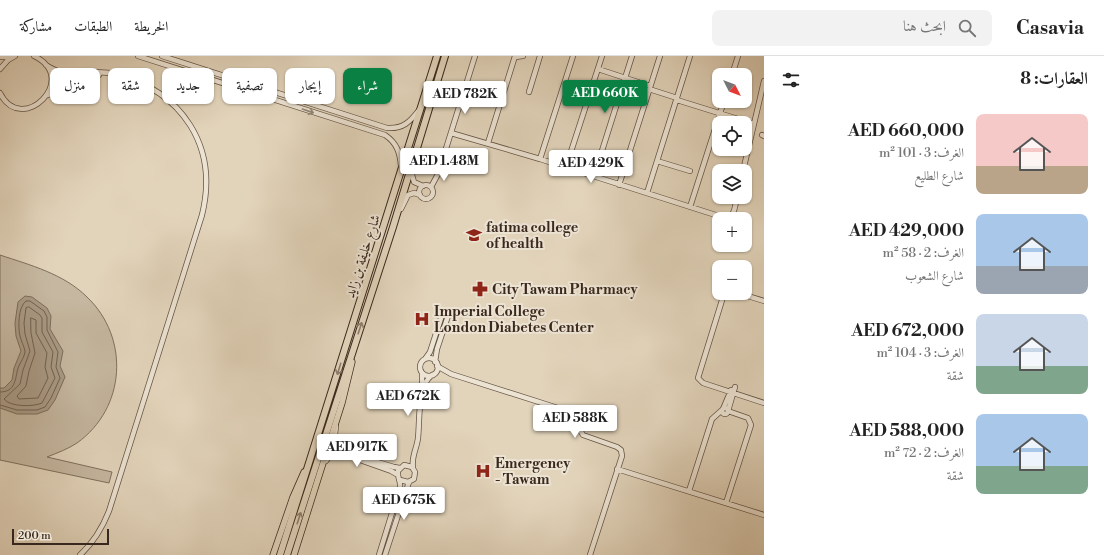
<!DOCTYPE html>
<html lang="ar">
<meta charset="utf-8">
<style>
body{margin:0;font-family:"Libre Bodoni",Amiri,serif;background:#f2f2f2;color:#222;direction:rtl;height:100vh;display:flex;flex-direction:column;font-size:15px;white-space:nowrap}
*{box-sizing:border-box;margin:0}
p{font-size:13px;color:#767676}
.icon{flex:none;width:22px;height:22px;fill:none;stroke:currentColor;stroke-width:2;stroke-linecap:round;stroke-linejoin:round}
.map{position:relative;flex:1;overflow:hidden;direction:ltr}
.side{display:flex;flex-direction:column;background:#fff;width:340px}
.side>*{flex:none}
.guide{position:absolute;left:12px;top:12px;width:380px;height:36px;direction:rtl;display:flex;gap:8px}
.needle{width:26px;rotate:132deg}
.controls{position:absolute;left:712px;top:12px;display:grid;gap:8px}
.controls a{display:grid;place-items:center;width:40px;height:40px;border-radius:8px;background:#fff;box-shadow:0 1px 3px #0004;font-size:20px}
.scale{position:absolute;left:12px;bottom:10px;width:97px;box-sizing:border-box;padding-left:4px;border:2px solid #39281d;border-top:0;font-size:11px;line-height:14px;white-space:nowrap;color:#39281d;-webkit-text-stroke:3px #ece3d3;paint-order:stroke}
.price{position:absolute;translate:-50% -34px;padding:0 9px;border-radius:4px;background:#fff;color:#222;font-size:13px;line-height:26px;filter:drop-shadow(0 1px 2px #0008)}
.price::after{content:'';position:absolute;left:50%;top:24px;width:12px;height:9px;margin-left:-6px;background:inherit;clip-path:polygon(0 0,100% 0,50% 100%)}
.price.current{background:#0b8043;color:#fff}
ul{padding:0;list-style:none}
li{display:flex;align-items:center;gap:12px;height:100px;padding:0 16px}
li span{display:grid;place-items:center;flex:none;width:112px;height:80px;border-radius:8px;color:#555}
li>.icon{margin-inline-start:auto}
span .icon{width:48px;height:48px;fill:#fffc;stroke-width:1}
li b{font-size:17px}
h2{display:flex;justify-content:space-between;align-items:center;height:48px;padding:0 16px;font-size:17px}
.chip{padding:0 14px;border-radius:8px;background:#fff;box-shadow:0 1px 3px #0004;font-size:14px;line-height:36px}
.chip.current{background:#0b8043;color:#fff}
header{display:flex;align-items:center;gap:24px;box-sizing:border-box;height:56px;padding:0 20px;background:#fff;border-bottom:1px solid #e0e0e0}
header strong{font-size:19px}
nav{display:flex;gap:22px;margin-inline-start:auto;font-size:14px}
.search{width:280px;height:36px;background:#f2f2f2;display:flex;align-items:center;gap:10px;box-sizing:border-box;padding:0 14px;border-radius:8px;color:#767676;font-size:15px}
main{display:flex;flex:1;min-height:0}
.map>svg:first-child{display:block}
</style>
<header>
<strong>Casavia</strong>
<div class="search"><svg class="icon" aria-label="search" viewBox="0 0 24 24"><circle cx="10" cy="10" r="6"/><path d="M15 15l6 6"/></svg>ابحث هنا</div>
<nav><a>الخريطة</a><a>الطبقات</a><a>مشاركة</a></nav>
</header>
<main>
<section class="side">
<h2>العقارات: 8<svg class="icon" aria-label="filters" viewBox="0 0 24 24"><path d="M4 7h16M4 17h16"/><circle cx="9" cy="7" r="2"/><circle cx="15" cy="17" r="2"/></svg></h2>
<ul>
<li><span style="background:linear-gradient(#f6c9c9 65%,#b9a48a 0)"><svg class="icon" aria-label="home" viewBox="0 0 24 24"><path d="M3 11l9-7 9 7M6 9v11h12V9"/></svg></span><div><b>AED 660,000</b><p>الغرف: 3 · 101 m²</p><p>شارع الطليع</p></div></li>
<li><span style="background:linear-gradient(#a9c7e8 65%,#9aa5b1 0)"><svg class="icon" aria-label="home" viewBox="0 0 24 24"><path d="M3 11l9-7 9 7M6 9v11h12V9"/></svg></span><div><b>AED 429,000</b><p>الغرف: 2 · 58 m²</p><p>شارع الشعوب</p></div></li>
<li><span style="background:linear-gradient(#c9d6e8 65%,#7fa58c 0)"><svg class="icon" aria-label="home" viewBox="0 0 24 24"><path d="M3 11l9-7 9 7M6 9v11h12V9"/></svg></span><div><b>AED 672,000</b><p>الغرف: 3 · 104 m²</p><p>شقة</p></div></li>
<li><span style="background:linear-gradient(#a9c7e8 65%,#7fa58c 0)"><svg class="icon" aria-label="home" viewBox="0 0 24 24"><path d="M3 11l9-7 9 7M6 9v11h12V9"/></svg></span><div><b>AED 588,000</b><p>الغرف: 2 · 72 m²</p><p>شقة</p></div></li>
</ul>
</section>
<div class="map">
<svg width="764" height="499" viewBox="0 0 764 499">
<rect width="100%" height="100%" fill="#e2d4bb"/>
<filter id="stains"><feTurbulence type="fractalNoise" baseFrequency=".005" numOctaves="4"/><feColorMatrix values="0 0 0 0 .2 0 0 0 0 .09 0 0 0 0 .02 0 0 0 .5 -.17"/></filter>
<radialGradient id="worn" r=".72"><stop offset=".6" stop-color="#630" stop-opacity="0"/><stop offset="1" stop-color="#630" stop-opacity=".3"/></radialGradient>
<path fill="#c5b7a0" stroke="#7f705e" d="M0,199c30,10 64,19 87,42 43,41 39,111 -10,146 -9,6 -20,10 -30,14l65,15 -3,11 -109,-23z"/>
<path fill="#a99a85" stroke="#7c6c5b" d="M25,240l7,1 15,11 4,8 -1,13 13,22 -3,15 5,11 -10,23 -7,10 -11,4h-20l-17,-6v-20h4l8,-8 2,-12 7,-17 -5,-15 -1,-13 3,-21z"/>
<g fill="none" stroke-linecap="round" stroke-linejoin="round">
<path stroke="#716151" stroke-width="1" d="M29,251l11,8 2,3v14l11,20 -2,15 4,11 -13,25c-9,4 -32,4 -38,-4l16,-15 3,-14 7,-19 -5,-17 -1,-11 2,-15z
M31,262l5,2v13l11,20 -2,14 3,11 -10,20 -19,1 -2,-3 9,-10 3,-15 6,-18 -4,-20z
M0,336c16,0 15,-13 18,-24 2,-5 7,-12 7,-17 -1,-5 -4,-10 -5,-15 -2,-9 -2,-29 6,-35h4l14,10 3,6v13l11,22 -2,15 4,11 -9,20 -6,9 -8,3h-20l-17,-5"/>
<defs>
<path id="minor" d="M138,0l247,79c12,8 15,18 16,31
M162,0l225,72c16,1 23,-6 32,-18
M0,1h12
M515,1l8,-1
M46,9c25,17 43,2 69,9 67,17 104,72 87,141l-93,296c-7,18 -15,31 -29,44
M0,13l8,-9 7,-4
M598,13l52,17
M732,19l6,-19
M649,33l28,9
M529,36l11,-36
M0,37c22,44 81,-15 34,-37
M48,39l25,-14 26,-6
M677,44l77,24
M451,77l89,26 185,59c10,0 10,-13 12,-21
M762,79l2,1
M488,87l27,-87
M540,103l33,-103
M657,105l33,10
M566,111l36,-111
M411,115l3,11 9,4
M743,115l21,-90
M594,120l38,-120
M619,129l41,-129
M419 136a7 7 0 1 1 14 0a7 7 0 1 1-14 0Z
M431,131l7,-13 37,-118
M647,137l43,-137
M690,151l34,-106
M401,153l7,-14 6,-2 6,2
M726,237l-3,4 -25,81 5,5 61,20
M738,237l26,8
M420 311a9 9 0 1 1 18 0a9 9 0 1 1-18 0Z
M425,303l5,-7 12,-37 4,-1 2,2 -11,33 -2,13
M437,310l14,8 113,36 7,5 12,20 34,12 4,3 1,6 -32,99
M422,317v14
M722 355a3 3 0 1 1 6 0a3 3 0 1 1-6 0Z
M723,353l8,-19
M728,355l7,-24
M336,370l-2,17 3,7 57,17 6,1
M357,403l34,12 7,4
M326,405l5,-7 5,-1 6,2
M413,412c-2,-11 4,-20 5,-30 2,-18 -1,-52 14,-63
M617,413l147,46
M689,435l23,-72 10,-9
M726,447l25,-78 -3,-7 -20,-7
M379,499l21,-68c1,-6 -3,-9 -2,-16l6,-6 8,2 3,5 -1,7 -6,3 -8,-2
M385,499l24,-73"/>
<path id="major" d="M273,499l20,-58 11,-25
M294,499l48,-152 10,-41"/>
<path id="highway" d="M280,499l157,-499
M287,499l106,-328 52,-171"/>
</defs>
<use href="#minor" stroke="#635344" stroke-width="6"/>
<use href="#major" stroke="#39281d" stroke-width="7"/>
<use href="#highway" stroke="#39281d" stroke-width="8"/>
<use href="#minor" stroke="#ece3d3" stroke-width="4.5"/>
<use href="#major" stroke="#e2d4bb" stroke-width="5.5"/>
<use href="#highway" stroke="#e2d4bb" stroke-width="6"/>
</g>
<defs><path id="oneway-shaft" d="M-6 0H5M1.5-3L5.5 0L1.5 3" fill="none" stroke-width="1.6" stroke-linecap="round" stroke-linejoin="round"/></defs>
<use stroke="#928678" href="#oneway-shaft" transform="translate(308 55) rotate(19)"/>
<g stroke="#8e7e6c">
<use href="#oneway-shaft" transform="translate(360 272) rotate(-72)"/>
<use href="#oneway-shaft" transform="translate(339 313) rotate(107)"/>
<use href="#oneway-shaft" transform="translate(299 462) rotate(-72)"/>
</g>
<defs>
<symbol id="school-bare" viewBox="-9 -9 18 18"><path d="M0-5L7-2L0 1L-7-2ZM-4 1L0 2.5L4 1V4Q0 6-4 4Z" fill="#8f2418" stroke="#ece3d3" stroke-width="2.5" paint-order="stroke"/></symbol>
<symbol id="pharmacy-bare" viewBox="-9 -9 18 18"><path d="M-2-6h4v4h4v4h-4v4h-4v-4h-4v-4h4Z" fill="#8f2418" stroke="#ece3d3" stroke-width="2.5" paint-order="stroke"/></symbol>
<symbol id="hospital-bare" viewBox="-9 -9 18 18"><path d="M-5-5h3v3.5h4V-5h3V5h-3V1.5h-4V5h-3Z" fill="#8f2418" stroke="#ece3d3" stroke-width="2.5" paint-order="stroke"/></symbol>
</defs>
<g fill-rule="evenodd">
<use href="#school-bare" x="463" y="168" width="22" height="22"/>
<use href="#pharmacy-bare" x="469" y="222" width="22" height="22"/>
<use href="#hospital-bare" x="411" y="252" width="22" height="22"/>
<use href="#hospital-bare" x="472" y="404" width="22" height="22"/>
</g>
<g text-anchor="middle" stroke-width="4" stroke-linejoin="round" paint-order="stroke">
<g font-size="14" font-weight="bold" fill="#39281d" stroke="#ece3d3" text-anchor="start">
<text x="486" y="176">fatima college<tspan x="486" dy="16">of health</tspan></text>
<text x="492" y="238">City Tawam Pharmacy</text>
<text x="434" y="260">Imperial College<tspan x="434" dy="16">London Diabetes Center</tspan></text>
<text x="495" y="412">Emergency<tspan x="495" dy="16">- Tawam</tspan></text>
</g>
<g font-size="14" fill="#39281d" stroke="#ece3d3">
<text transform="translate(362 200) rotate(-72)" y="5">شارع خليفة بن زايد</text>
</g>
</g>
<rect width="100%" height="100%" filter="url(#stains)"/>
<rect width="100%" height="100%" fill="url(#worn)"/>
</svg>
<div class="controls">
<a><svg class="needle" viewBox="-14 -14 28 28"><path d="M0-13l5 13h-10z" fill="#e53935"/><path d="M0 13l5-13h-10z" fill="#767676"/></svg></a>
<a><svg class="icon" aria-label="locate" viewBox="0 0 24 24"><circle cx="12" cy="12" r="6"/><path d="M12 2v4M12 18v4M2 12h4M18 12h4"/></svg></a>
<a><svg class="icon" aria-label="layers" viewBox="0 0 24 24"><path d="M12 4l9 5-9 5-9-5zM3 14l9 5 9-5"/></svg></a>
<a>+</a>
<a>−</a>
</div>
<div class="scale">200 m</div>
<b class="price current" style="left:605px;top:58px">AED 660K</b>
<b class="price" style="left:465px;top:59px">AED 782K</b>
<b class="price" style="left:444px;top:126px">AED 1.48M</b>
<b class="price" style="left:591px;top:128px">AED 429K</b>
<b class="price" style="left:408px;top:361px">AED 672K</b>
<b class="price" style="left:575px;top:383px">AED 588K</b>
<b class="price" style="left:357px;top:412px">AED 917K</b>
<b class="price" style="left:404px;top:465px">AED 675K</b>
<div class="guide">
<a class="chip current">شراء</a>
<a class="chip">إيجار</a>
<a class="chip">تصفية</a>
<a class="chip">جديد</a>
<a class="chip">شقة</a>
<a class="chip">منزل</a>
</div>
</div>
</main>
